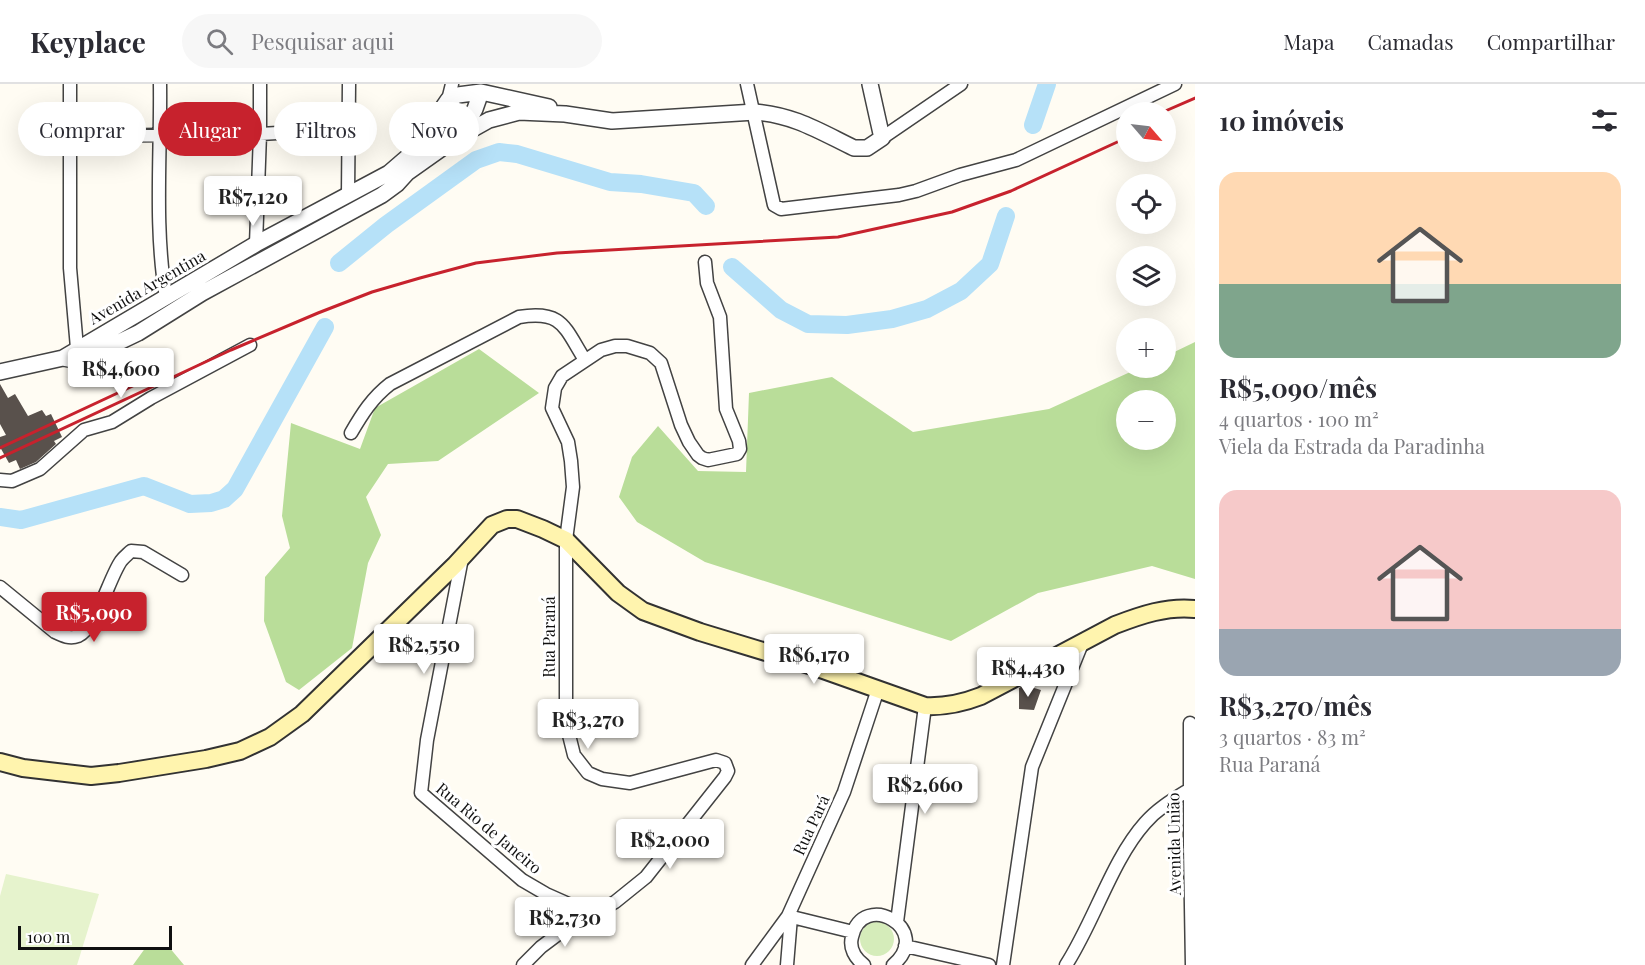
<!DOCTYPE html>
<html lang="pt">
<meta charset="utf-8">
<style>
body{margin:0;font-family:"Playfair Display",serif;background:#f7f7f7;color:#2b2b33;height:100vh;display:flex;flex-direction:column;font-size:22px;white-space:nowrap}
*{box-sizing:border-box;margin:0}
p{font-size:20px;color:#7c7c81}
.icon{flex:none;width:33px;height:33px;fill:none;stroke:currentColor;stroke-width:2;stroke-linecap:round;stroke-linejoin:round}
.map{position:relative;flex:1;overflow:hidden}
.panel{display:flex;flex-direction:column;background:#fff;width:450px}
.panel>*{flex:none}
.top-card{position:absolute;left:18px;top:18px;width:570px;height:54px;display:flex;gap:12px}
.needle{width:39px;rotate:118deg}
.buttons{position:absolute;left:1116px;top:18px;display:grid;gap:12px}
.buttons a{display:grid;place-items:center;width:60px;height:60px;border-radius:50%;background:#fff;box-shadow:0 6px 24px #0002;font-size:30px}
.scale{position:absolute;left:18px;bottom:15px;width:154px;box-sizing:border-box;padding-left:6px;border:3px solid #101010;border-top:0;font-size:16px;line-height:21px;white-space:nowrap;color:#101010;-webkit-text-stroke:4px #fff;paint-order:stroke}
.price{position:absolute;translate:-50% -51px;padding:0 14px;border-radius:6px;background:#fff;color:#222;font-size:20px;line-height:39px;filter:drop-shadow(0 2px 3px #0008)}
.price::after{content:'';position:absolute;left:50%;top:36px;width:18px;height:14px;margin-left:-9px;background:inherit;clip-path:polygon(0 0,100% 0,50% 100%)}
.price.selected{background:#c7222d;color:#fff}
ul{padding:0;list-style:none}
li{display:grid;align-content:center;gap:12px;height:318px;padding:0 24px}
li span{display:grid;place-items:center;height:186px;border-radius:18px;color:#555}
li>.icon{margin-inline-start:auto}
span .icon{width:108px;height:108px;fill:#fffc;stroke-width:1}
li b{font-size:26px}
h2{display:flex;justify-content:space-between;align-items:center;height:72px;padding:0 24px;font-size:26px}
.pill{padding:0 21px;border-radius:27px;background:#fff;box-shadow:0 6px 24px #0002;font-size:21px;line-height:54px}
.pill.selected{background:#c7222d;color:#fff}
header{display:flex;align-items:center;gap:36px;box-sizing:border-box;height:84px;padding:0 30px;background:#fff;border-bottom:2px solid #e1e1e2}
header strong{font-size:28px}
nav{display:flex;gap:33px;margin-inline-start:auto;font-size:21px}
.search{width:420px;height:54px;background:#f7f7f7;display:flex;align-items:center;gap:15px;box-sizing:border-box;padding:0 21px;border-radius:33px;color:#7c7c81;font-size:22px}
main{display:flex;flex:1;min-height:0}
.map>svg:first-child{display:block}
</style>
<header>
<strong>Keyplace</strong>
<div class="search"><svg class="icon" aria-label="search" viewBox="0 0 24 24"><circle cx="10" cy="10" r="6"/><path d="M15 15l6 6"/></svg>Pesquisar aqui</div>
<nav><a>Mapa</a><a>Camadas</a><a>Compartilhar</a></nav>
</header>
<main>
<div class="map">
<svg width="1195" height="881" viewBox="0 0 1195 881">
<rect width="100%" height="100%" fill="#fffcf3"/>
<path fill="#d5ecba" d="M457,21l4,1 -10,22 -8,1 -2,-4 8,-14z
M860 855a17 17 0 1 1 34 0a17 17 0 1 1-34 0Z"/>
<path fill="#b9dd99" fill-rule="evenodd" d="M1195,258v237l-43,-13 -114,27 -87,48 -246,-79 -68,-40 -18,-25 13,-40 26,-31 40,45 48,1 3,-79 83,-16 81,55 136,-23 90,-41h27v-12zM1126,316h40v40h-40z
M479,265l60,44 -101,68 -50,3 -22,33 15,38 -13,28 -16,85 -53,42 -13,-8 -22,-61 1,-44 25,-29 -8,-32 9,-93 69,26 15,-41z
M146,863h23l15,18h-51z"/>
<path fill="#e6f3cd" d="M6,790l93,20 -22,71h-77v-69z"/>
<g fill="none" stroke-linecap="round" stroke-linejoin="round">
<path stroke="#b6e1f8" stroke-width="18" d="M1033,41l14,-41
M339,179l47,-38 90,-65 23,-8 18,2 93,28 31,2 53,9 12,13
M732,183l49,43 27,14 39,1 45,-6 35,-10 34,-18 29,-27 16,-48
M0,433l21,3 123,-34 46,18 21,-1 13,-4 11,-10 90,-162"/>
</g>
<path fill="#59514c" d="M0,300l8,14 7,-4 13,22 14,-6 4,6 5,-2 11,23 -8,4 2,3 -20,18 -16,7 -4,-9 -7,3 -9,-16v-10l6,-2 -6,-11z
M1024,601l17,5 -7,20 -15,-1v-21z"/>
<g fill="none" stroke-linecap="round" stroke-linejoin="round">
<defs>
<path id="minor" d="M70,0v184l7,80
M160,0c1,71 -6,143 6,213
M747,0l27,121 7,4 118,-14 17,-4 44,-16 56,-15 159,-76
M448,16l4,-16
M70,52l190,-2 88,-5
M882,54l79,-54
M348,111l1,-111
M256,160l4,-110v-50
M351,349c11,-19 21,-35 39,-49l129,-67c44,-7 45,10 66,43
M0,396l12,1 28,-12 44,-39 28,-8 39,-24 99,-53
M462,474l-35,182 -6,53 101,87 24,14 45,20
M0,503l55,45c8,4 15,7 23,4 19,-9 31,-58 43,-75 3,-4 7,-7 10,-10l12,1 39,23
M1190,639v124l2,118
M788,832l65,16
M897,838l28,-216
M905,862l84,19
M523,881l18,-18 16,-12 58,-33 31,-25 79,-100 3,-6 -3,-8 -9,-3 -86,23 -28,-4 -14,-6 -14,-18 -8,-32v-183l7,-53 -2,-26 -3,-19 -16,-34 3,-20 7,-12 39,-26 14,-4h12l23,7 11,10 20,62 8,17 9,13 4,3 6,2 29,-6 3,-5 -1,-8 -13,-32 -6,-92 -13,-34 -2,-21
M752,881l36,-49 56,-124 34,-103
M787,881l4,-48
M864,881c-9,-7 -15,-17 -12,-28 10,-48 83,-8 41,28
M1003,881l29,-198 51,-126
M1066,881c28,-43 46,-105 79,-142 13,-15 29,-24 45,-34"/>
<path id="tertiary" d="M461,50l14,-25 6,-17
M63,274l11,2 16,-4 48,-23 64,-40 180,-98 15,-11 10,-11 48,-34 34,-19 30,-8 46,2 47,7 143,-9c39,3 64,19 99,36h13l15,-10 -12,-54
M0,288l63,-14 193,-114 133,-71 22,-19 37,-54 10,-5 23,-3 68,15"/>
<path id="secondary" d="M0,678l23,6 68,8 28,-3 87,-14 34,-8 30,-14 32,-23 153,-149 37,-40 15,-6h10l26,10 23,11 52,53 25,18 57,21 112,34 113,40c20,1 38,-3 56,-10l134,-71c26,-10 52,-19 80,-16"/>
</defs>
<use href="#minor" stroke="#434343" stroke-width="15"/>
<use href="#tertiary" stroke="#434343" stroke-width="18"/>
<use href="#secondary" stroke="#323232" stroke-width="20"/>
<use href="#minor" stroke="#fff" stroke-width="12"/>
<use href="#tertiary" stroke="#fff" stroke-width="15"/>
<use href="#secondary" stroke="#fff4ae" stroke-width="16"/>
<path stroke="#c7222d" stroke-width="3" d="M1163,28l32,-14
M0,364l152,-71
M0,374l231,-108 87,-37 54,-21 48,-14 56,-15 81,-10 281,-16 114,-25 59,-21 115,-53"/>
</g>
<g text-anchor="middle" stroke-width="6" stroke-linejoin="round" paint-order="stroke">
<g font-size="16" fill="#101010" stroke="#fff">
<text transform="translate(147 203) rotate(-30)" y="6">Avenida Argentina</text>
<text transform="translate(549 553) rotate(-90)" y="6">Rua Paraná</text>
<text transform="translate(811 741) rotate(-65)" y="6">Rua Pará</text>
<text transform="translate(489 744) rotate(40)" y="6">Rua Rio de Janeiro</text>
<text transform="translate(1174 760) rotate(-91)" y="6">Avenida União</text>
</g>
</g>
</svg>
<div class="buttons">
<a><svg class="needle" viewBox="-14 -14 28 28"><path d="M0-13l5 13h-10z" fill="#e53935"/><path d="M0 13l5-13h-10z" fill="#7c7c81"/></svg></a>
<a><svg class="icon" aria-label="locate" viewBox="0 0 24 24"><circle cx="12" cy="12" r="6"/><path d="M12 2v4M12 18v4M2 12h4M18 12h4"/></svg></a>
<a><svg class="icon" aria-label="layers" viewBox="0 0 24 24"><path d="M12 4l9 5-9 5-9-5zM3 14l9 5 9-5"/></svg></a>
<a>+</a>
<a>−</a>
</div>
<div class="scale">100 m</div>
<b class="price" style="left:253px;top:143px">R$7,120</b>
<b class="price" style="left:121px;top:315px">R$4,600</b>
<b class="price selected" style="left:94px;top:559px">R$5,090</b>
<b class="price" style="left:424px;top:591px">R$2,550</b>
<b class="price" style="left:814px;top:601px">R$6,170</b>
<b class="price" style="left:1028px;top:614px">R$4,430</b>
<b class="price" style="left:588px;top:666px">R$3,270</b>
<b class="price" style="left:925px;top:731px">R$2,660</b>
<b class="price" style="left:670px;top:786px">R$2,000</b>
<b class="price" style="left:565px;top:864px">R$2,730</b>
<div class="top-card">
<a class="pill">Comprar</a>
<a class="pill selected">Alugar</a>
<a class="pill">Filtros</a>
<a class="pill">Novo</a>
</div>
</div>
<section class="panel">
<h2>10 imóveis<svg class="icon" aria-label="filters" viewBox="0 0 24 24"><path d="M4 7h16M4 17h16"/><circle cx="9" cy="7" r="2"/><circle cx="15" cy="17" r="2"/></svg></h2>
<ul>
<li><span style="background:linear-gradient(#ffd9b3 60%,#7fa58c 0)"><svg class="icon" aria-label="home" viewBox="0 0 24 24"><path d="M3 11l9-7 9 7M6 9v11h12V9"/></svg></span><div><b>R$5,090/mês</b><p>4 quartos · 100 m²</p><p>Viela da Estrada da Paradinha</p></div></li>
<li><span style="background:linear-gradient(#f6c9c9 75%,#9aa5b1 0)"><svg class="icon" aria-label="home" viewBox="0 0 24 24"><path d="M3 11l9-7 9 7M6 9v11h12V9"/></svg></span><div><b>R$3,270/mês</b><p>3 quartos · 83 m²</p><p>Rua Paraná</p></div></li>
</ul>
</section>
</main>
